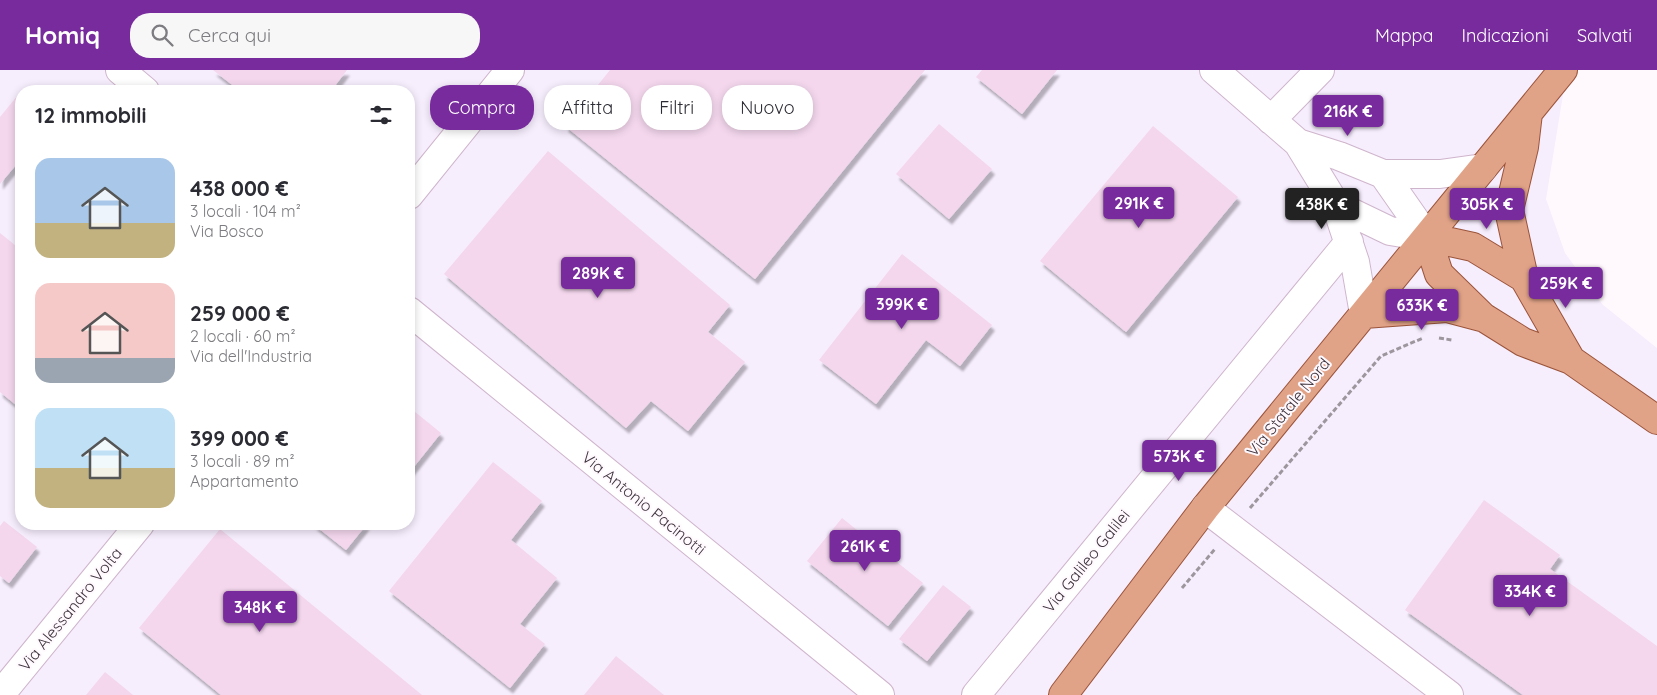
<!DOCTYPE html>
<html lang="it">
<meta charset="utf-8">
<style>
body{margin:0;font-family:Quicksand,sans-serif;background:#f7f7f7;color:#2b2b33;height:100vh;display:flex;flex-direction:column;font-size:19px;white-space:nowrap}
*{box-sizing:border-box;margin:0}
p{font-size:16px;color:#7c7c81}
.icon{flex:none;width:28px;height:28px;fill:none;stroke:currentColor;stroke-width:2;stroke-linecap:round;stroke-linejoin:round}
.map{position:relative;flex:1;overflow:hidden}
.side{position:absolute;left:15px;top:15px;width:400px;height:445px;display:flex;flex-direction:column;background:#fff;border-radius:20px;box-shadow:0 2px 8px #0003}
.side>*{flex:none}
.guide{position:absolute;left:430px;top:15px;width:475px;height:45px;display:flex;gap:10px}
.price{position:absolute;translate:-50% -42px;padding:0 11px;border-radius:5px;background:#782b9c;color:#fff;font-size:16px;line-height:32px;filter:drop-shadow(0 1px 2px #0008)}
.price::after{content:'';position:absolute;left:50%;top:30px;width:15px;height:11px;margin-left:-8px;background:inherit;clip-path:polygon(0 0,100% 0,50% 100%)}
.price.selected{background:#222;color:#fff}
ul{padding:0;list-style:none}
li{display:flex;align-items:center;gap:15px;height:125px;padding:0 20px}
li span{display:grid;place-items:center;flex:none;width:140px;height:100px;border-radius:15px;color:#555}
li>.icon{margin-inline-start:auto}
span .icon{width:60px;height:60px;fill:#fffc;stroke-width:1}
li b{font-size:21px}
h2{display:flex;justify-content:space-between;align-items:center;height:60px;padding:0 20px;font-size:21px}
.pill{padding:0 18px;border-radius:20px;background:#fff;box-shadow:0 2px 8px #0003;font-size:18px;line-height:45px}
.pill.selected{background:#782b9c;color:#fff}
header{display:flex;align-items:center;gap:30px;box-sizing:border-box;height:70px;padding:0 25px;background:#782b9c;color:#fff}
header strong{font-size:24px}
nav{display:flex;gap:28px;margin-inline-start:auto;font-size:18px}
.search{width:350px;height:45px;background:#f7f7f7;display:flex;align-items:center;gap:12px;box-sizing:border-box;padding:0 18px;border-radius:20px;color:#7c7c81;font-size:19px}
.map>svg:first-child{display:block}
</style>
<header>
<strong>Homiq</strong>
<div class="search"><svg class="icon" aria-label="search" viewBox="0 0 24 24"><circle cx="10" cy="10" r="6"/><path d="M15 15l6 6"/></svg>Cerca qui</div>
<nav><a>Mappa</a><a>Indicazioni</a><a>Salvati</a></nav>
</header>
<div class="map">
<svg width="1657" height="625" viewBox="0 0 1657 625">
<defs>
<filter id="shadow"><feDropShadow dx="3" dy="5.5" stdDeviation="1" flood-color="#0004"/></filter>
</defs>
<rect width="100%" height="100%" fill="#fff9fe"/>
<path fill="#f6edfd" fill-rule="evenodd" d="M0,0h1567l-21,129 19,54 38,52 54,43v347h-1657zM21,21h388v433h-388z"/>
<path fill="#f4d7ed" filter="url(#shadow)" d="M213,0h134l-16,21h-91z
M610,0h315l-170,209 -190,-153z
M982,0h75l-35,44 -46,-37z
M18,25l3,2v62l-21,25v-67z
M939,54l53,45 -43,50 -53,-45z
M1153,56l85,71 -112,135 -86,-71z
M548,81l182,154 -22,27 37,30 -57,69 -37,-30 -25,27 -182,-154z
M0,163l21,17v159l-21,-17z
M902,184l90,71 -32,41 -34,-26 -50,64 -57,-44z
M409,337l32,26 -32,40z
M493,392l49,39 -31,39 46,38 -37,46 25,20 -35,44 -121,-97z
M1484,430l76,55 -10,14 107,77v49h-134l-118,-85z
M842,448l81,65 -35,43 -81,-65z
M4,451l33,26 -28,36 -9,-7v-50z
M313,454h54l-21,26z
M220,459l202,166h-201l-82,-67z
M943,515l28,22 -44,54 -28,-22z
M616,586l48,39h-80z
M105,602l28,23h-47z"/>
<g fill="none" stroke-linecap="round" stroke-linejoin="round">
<defs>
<path id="minor" d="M120,0l25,21
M1214,0l84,73 38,62 19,57 9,52
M1271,50l49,-50
M1298,73l41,13 44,18h57l43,-6
M1383,104l44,63
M409,125l101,-125
M1336,135l54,26 37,6
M409,241l471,384
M1205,438l244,187
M0,625l140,-171
M976,625l373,-453"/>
<path id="major" d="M1528,43l-4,34 -15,63 15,68 47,82
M1427,167l12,37 44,43 40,25 48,18 86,60
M1427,167l46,10 51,31
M1364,244l83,-6 34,9
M1063,625l142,-187 358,-438"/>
</defs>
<use href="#minor" stroke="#cfb5cc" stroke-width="30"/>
<use href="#major" stroke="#9b543a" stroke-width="30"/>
<path stroke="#9e969d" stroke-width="3" stroke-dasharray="5 2.5" stroke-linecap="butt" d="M1439,268l13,2
M1250,438l131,-152 42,-18
M1182,518l33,-39"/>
<use href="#minor" stroke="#fff" stroke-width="28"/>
<use href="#major" stroke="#e1a388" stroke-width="28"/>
</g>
<g text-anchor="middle" stroke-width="4" stroke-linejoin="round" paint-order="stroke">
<g font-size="16" fill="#3e343d" stroke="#fff9fe">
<text transform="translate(1288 337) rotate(-51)" y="6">Via Statale Nord</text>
<text transform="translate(644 433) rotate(39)" y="6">Via Antonio Pacinotti</text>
<text transform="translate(1086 491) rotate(-51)" y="6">Via Galileo Galilei</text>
<text transform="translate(70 539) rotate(-51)" y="6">Via Alessandro Volta</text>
</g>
</g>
</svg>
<b class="price" style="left:1348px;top:67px">216K €</b>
<b class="price" style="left:1139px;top:159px">291K €</b>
<b class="price selected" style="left:1322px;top:160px">438K €</b>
<b class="price" style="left:1487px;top:160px">305K €</b>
<b class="price" style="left:598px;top:229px">289K €</b>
<b class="price" style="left:1566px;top:239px">259K €</b>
<b class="price" style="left:902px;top:260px">399K €</b>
<b class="price" style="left:1422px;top:261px">633K €</b>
<b class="price" style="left:1179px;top:412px">573K €</b>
<b class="price" style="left:865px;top:502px">261K €</b>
<b class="price" style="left:1530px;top:547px">334K €</b>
<b class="price" style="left:260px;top:563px">348K €</b>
<div class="guide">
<a class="pill selected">Compra</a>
<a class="pill">Affitta</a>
<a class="pill">Filtri</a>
<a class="pill">Nuovo</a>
</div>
<section class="side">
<h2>12 immobili<svg class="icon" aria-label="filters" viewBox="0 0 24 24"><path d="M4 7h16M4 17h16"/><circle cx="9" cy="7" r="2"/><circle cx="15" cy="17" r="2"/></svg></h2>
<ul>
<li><span style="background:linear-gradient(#a9c7e8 65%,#c2b280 0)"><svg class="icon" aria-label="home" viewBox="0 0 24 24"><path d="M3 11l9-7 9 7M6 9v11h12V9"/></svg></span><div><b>438 000 €</b><p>3 locali · 104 m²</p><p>Via Bosco</p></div></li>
<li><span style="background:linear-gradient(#f6c9c9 75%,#9aa5b1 0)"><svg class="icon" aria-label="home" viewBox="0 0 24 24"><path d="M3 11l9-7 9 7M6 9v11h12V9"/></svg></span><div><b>259 000 €</b><p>2 locali · 60 m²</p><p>Via dell'Industria</p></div></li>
<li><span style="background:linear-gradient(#bfe0f5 60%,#c2b280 0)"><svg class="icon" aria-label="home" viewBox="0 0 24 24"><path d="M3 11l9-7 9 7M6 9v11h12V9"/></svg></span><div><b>399 000 €</b><p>3 locali · 89 m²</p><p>Appartamento</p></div></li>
</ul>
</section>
</div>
